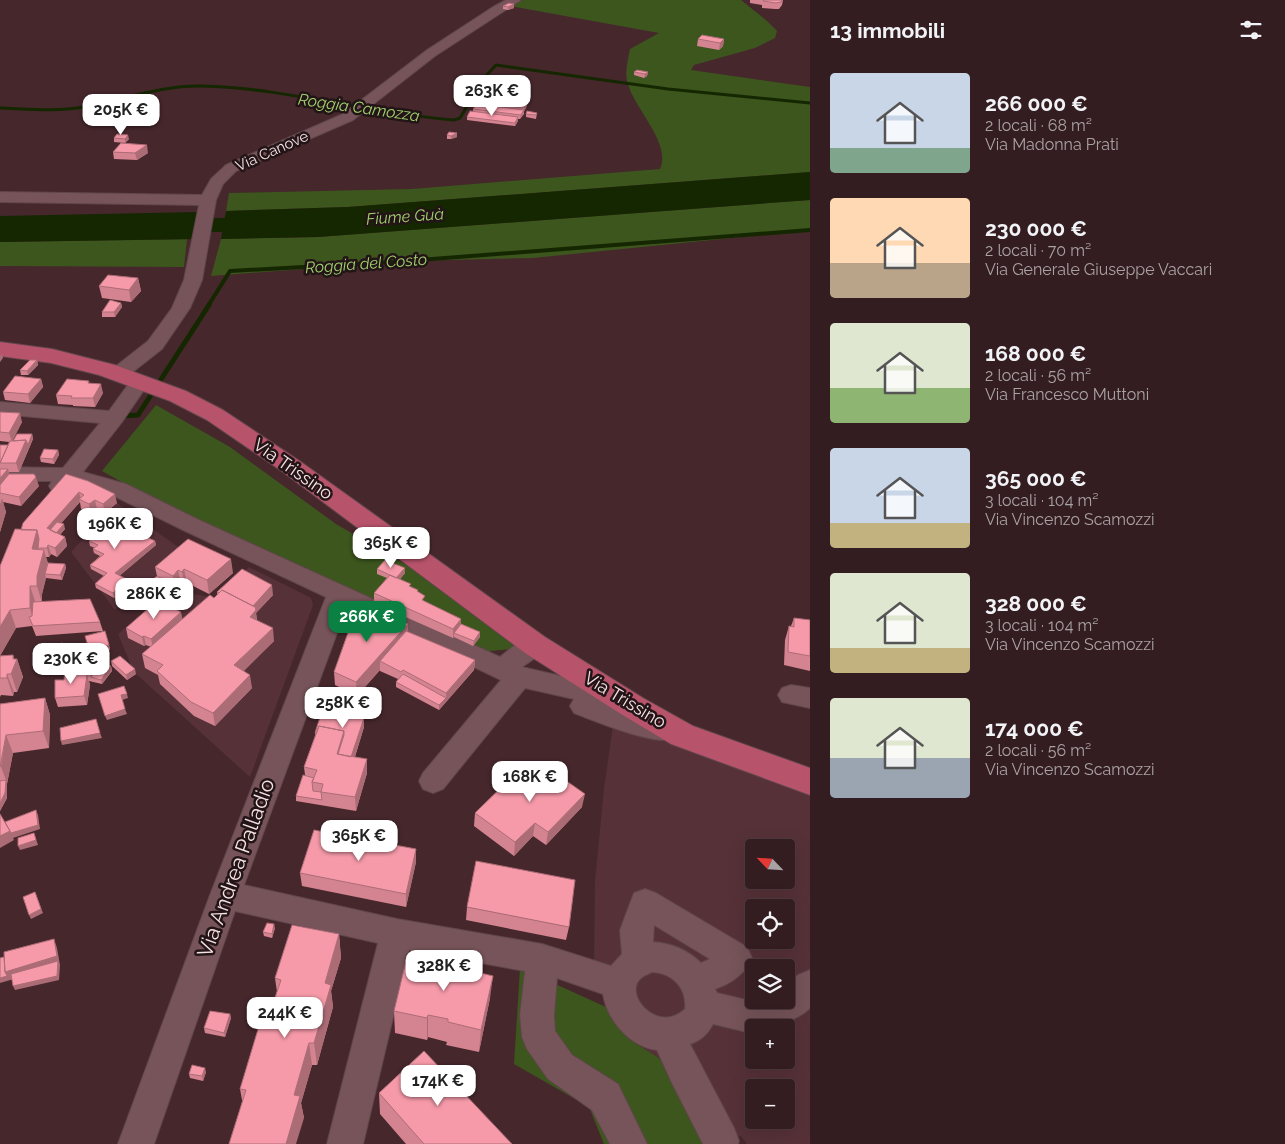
<!DOCTYPE html>
<html lang="it">
<meta charset="utf-8">
<style>
body{margin:0;font-family:Raleway,sans-serif;background:#3f2a2e;color:#f1f3f6;height:100vh;display:flex;flex-direction:column;font-size:19px;white-space:nowrap}
*{box-sizing:border-box;margin:0}
p{font-size:16px;color:#a9a2a5}
.icon{flex:none;width:28px;height:28px;fill:none;stroke:currentColor;stroke-width:2;stroke-linecap:round;stroke-linejoin:round}
.map{position:relative;flex:1;overflow:hidden}
.panel{display:flex;flex-direction:column;background:#341d21;width:475px}
.panel>*{flex:none}
.needle{width:32px;rotate:295deg}
.fabs{position:absolute;left:745px;top:839px;display:grid;gap:10px}
.fabs a{display:grid;place-items:center;width:50px;height:50px;border-radius:5px;background:#341d21;box-shadow:0 5px 20px #0002,0 0 0 1px #4e3b3f;font-size:25px}
.price{position:absolute;translate:-50% -42px;padding:0 11px;border-radius:10px;background:#fff;color:#222;font-size:16px;line-height:32px;filter:drop-shadow(0 1px 2px #0008)}
.price::after{content:'';position:absolute;left:50%;top:30px;width:15px;height:11px;margin-left:-8px;background:inherit;clip-path:polygon(0 0,100% 0,50% 100%)}
.price.selected{background:#0b8043;color:#fff}
ul{padding:0;list-style:none}
li{display:flex;align-items:center;gap:15px;height:125px;padding:0 20px}
li span{display:grid;place-items:center;flex:none;width:140px;height:100px;border-radius:5px;color:#555}
li>.icon{margin-inline-start:auto}
span .icon{width:60px;height:60px;fill:#fffc;stroke-width:1}
li b{font-size:21px}
h2{display:flex;justify-content:space-between;align-items:center;height:60px;padding:0 20px;font-size:21px}
main{display:flex;flex:1;min-height:0}
.map>svg:first-child{display:block}
</style>
<main>
<div class="map">
<svg width="810" height="1144" viewBox="0 0 810 1144">
<rect width="100%" height="100%" fill="#46272c"/>
<path fill="#563138" fill-rule="evenodd" d="M117,503l68,49 -70,58 -44,-58z
M249,567l62,31 2,7 -63,172 -116,-105 -16,-38 51,-44 47,8z
M618,690l40,21 55,24 97,36v373h-63l-6,-8 -29,8 -53,-86 -29,-18 -24,-33 6,-39 -18,-7 1,-80 9,-92zM754,848h32v32h-32zM754,908h32v32h-32zM754,968h32v32h-32zM754,1028h32v32h-32zM754,1088h32v32h-32z"/>
<path fill="#3c561d" d="M523,0h218l26,21 10,10 -2,7 -20,10 -61,17 -3,5 119,17v85l-462,35 -122,4 3,-18 183,-4 248,-20c12,-25 -26,-61 -32,-85 -4,-11 0,-24 2,-35l29,-16 -149,-27z
M810,200v30l-277,28 -126,3 -196,15 10,-37 97,-2z
M187,239l-3,28 -184,-1v-24z
M156,405l74,42 106,77 208,122 -65,6 -304,-140 -73,-41z
M520,968l86,39 24,33 29,18 53,86h-108l-15,-37 -75,-43z"/>
<path fill="#152700" d="M810,172v28l-492,37 -97,2 5,-28 122,-4z
M198,212l3,27 -201,3v-26z"/>
<g fill="none" stroke-linecap="round" stroke-linejoin="round">
<path stroke="#152700" stroke-width="3" d="M0,108c28,1 56,4 83,-1 40,-7 78,-22 119,-21 85,2 168,28 252,34l6,-2 24,-40 12,-13 172,24 142,14"/>
<path stroke="#152700" stroke-width="4" d="M208,306l22,-35 163,-9 417,-32"/>
<path stroke="#152700" stroke-width="5" d="M119,416l19,-1 71,-110"/>
<path fill="#152700" fill-rule="evenodd" d="M270,217l8,2 3,5 -3,5 -8,2 -105,2 -8,-2 -3,-5 3,-5 8,-2z"/>
<defs>
<path id="minor" d="M506,0h15l-86,56 -82,64 -117,51 -13,13 -7,16 -14,80 -12,28 -28,41 -37,29 -7,2 -7,-2 -3,-4 3,-4 37,-29 24,-33 12,-28 15,-75 -199,-3v-10l202,3 9,-16 15,-14 117,-51 84,-64 66,-43z
M134,384l7,2 3,4 -22,32 -39,50 43,12 73,36 301,137c13,-10 26,-24 44,-19l4,7 -4,7 -22,15 52,12 54,16 4,7 -4,7 -3,1 53,13 4,8 -4,8c-24,7 -81,-17 -104,-26l-4,-7 4,-7 -49,-11 -82,101 -10,4 -10,-4 -4,-8 4,-8 78,-93 -154,-74 -103,279 153,34 145,25 69,22 11,-12 -2,-24 14,-37 11,-4 11,4 91,54 5,11c-7,16 -20,25 -37,31l2,4 34,8 35,-1v-14l12,-11 12,-5v38c-13,13 -39,20 -56,20v4l-3,1 -38,-9c-6,11 -12,16 -23,20l44,84 5,13 -1,3h-35l-32,-63 -14,-31c-27,-3 -50,-30 -54,-56l-46,-16 -3,37 1,16 17,24 46,29 29,60h-37l-18,-34 -44,-31 -21,-30 -5,-12 -2,-22 5,-44 -116,-21 -46,194h-36l51,-201 -143,-32 -81,233h-36l92,-249 116,-298 -143,-67 -73,-36 -36,-11c-7,9 -11,11 -22,8l-3,-5 3,-5h-52v-14l63,1 37,-45 -100,-9v-12l109,9 18,-25zM654,925l56,34 -9,4c-13,-13 -30,-20 -48,-21zM652,972c21,1 35,16 33,37 -27,26 -63,-15 -44,-31 3,-3 8,-4 11,-6z
M791,685l19,3v20l-28,-6 -4,-7 4,-7z"/>
<path id="major" d="M0,342l52,7 63,16 71,26 37,19 78,52 244,175 98,61 50,28 117,42v27l-139,-51 -50,-30 -96,-61 -242,-181 -76,-52 -37,-19 -71,-26 -48,-12 -51,-7z"/>
</defs>
<use href="#minor" stroke="#60464b" stroke-width="2"/>
<use href="#major" stroke="#60464b" stroke-width="2"/>
<use href="#minor" fill="#765459" fill-rule="evenodd"/>
<use href="#major" fill="#b7536a" fill-rule="evenodd"/>
</g>
<path fill="#d48491" d="M750,0h33l-1,5 -3,4h-4l-13,-1v-3l-12,-2z
M503,6l11,2 -6,2 -5,-1z
M698,39h26l-1,7 -4,4 -22,-4z
M634,72h14l-1,4 -3,2 -10,-3z
M477,102l50,4 -3,5v3l-4,5h-2v2l-3,5 -48,-6v-3l6,-5v-3l4,-5z
M537,113l-1,6 -10,-2v-3z
M457,133v4l-6,2h-4v-4z
M114,138l15,1 -4,4 -11,-1z
M113,152l35,1 -11,7 -23,-1z
M138,278l3,13 -10,11 -29,-4 -3,-12z
M121,303l1,4 -7,10h-13v-5z
M37,360l1,5 -10,10h-7l-1,-5z
M41,379l2,8 -13,16 -25,-3 -2,-8z
M90,383l13,10 -8,14 -22,-1v-1l-15,-1 -2,-9z
M0,412l22,10 -10,19 20,-7 1,5 -14,33h-10v2l30,12 -18,20 -18,-4 3,10 -6,20v-87h8l1,-3 -9,-1z
M58,450l1,5 -5,9 -13,-2 -1,-4z
M66,474l51,29 -12,10 -8,-4 -6,4 -10,-4 -1,-7 -19,21 4,6 -5,6 5,2 2,9 -10,11 -6,-3 -2,3h-3l2,6 17,1 1,4 -4,12 -16,-2 -4,16v7l58,21 3,9 -67,5 -4,-10 -16,2 -16,28 13,-1 1,4h3l6,18 -6,15h-3l-1,4 -12,-1 -1,2v-131l21,-36z
M84,533l71,8 1,4 -37,31 9,4 1,5 -15,13 -18,-10 -1,-4 9,-8 -13,-7 -1,-4 10,-9 -6,-3 -1,-4 2,-1 -5,-2 -1,-5 1,-1 -5,-2z
M155,567l78,6 -24,21 -22,-11 -2,2 -4,-1 -6,5 -7,-3 -5,4 -10,-5 -1,-5 5,-4z
M377,569l28,4 -5,6 18,13 6,9 37,18v5l19,8v5l-7,9 -19,-9 -1,1 -79,-35v-10l13,-15 -10,-4z
M217,592l56,3 -17,18 1,7 17,21 -31,30 9,17 -37,38 -21,-10 -34,-32 -2,-9 -13,-7 -3,-14 9,-7 -5,-2 -2,1 -16,-8 -2,-10 55,-16 1,8 32,-22 3,-3z
M794,618l16,2v51l-26,-6 1,-25 4,-14h2z
M408,632l67,28 -1,10 -35,40 -43,-23v-5l2,-3 -18,-8v-1l-23,26 -22,-11 -1,-13z
M109,645l1,5 -15,5 1,4 4,1 1,5 10,1 1,5 -10,13 -13,-3 1,4 -3,20 -29,2 -3,-9 9,-18 1,-5 -2,-1 -3,-9 1,-1 -5,-2 -3,-9 36,-4z
M111,661l25,13 -9,6 -15,-14z
M45,698l5,17 -1,33 -36,5 -6,31v14l-7,13v-107z
M364,718v9l-9,30 12,2v14l-11,38 -60,-10v-5l9,-21 -1,-8 11,-31v-3z
M526,778l56,29 -36,38 -13,-9 -19,20 -40,-30 1,-13z
M416,849v13l-10,45 -104,-21 -2,-13z
M467,907l102,20 -3,13 -100,-20z
M275,928l-3,10 -8,-2 -1,-4z
M339,934l2,24 -10,33 2,16 -16,58h-5l-11,38 3,15 -62,-18 -2,-11 25,-62 12,-35 -2,-14z
M468,970l22,28 -11,54 -33,-7 1,-3 -19,-5 -1,3 -32,-7 -1,-22z
M230,1014l1,4 -6,19 -20,-4 -1,-5z
M206,1072l-3,9 -13,-3 -1,-4z
M379,1093l133,51h-106l-26,-30z"/>
<path fill="#ac6c76" d="M514,4v4l-6,2v-3z
M724,39l-1,7 -4,4 1,-7z
M648,72l-1,4 -3,2 1,-4z
M527,103v3l-7,13 1,-4z
M518,117v4l-3,5v-3z
M457,133v4l-6,2v-3z
M128,135l1,4 -4,4v-4z
M147,145l1,8 -11,7 -2,-7z
M138,278l3,13 -10,11 -2,-12z
M121,303l1,4 -7,10 -1,-5z
M2,354l1,4 -3,4v-6z
M37,360l1,5 -10,10 -1,-4z
M41,379l2,8 -13,16 -2,-9z
M101,384l2,9 -8,14 -2,-9z
M20,413l2,9 -10,20 -3,-9z
M32,434l1,5 -14,33 -3,-9 10,-23z
M58,450l1,5 -5,9 -1,-5z
M8,469l4,14 -12,10v-15z
M36,477l3,9 -18,20 -2,-9z
M79,492l2,8 -2,-1 1,3 -28,32 -5,-6z
M115,494l2,9 -12,10 -2,-9z
M2,498l4,14 -6,20v-28z
M95,500l2,9 -6,4 -2,-9z
M64,524l1,5 -10,11 -1,-4z
M37,530l5,18h-4l2,7 -8,-6z
M65,537l2,9 -10,11 -2,-9z
M155,541l1,4 -39,33 -2,-5z
M48,545l3,9 -2,3 -2,-9z
M44,550l5,18 -4,6 1,4 -4,16v9l-5,-17v-10z
M231,559l2,14 -24,21 -2,-14z
M65,564l1,4 -4,12 -2,-5z
M405,568v5l-8,10 -1,-5z
M184,569l3,14 -2,2 -3,-13z
M178,570l3,14 -6,5 -2,-13z
M128,580l1,5 -15,13 -1,-5z
M167,581l1,5 -5,4 -1,-5z
M272,585l1,10 -17,18 1,10 -7,-6 1,-9z
M30,586l6,18 -1,21 -5,-17z
M10,610l6,18 -16,28v-29z
M181,612l1,9 -29,27 -2,-9z
M461,619v10l-7,4v4l-1,1v-9z
M408,624v14l-28,23v9l-23,26 -1,-14z
M273,628l1,13 -38,38 -2,-14z
M480,632v5l-7,9 1,-5z
M144,636l2,9 -2,1 -2,-9z
M109,645l1,5 -15,5 1,5 -4,6 -3,-15z
M13,655l3,9 1,-5 6,18 -6,15 -6,-18z
M100,660l2,9 -11,8 1,5 -2,-9z
M475,660l-1,10 -28,32v-9z
M111,666l1,5 -10,13 -1,-4z
M135,669l1,5 -9,6 -1,-5z
M7,674l7,18 -1,4 -6,-18z
M87,675l3,10 -3,20 -3,-9z
M250,675l2,13 -37,38 -2,-13z
M127,694l1,4 -6,2 -1,-5z
M45,698l5,17 -1,33 -6,-17z
M446,698v4l-7,8v-5z
M125,709l2,5 -20,6 -2,-4z
M364,718v9l-13,42 -1,-9z
M344,731l1,13 -5,15 -3,-5z
M100,733l2,5 -40,7 -1,-4z
M6,735l7,18 -6,31v14l-7,13v-8l6,-23 -5,-13z
M367,759v14l-11,38 -1,-14z
M585,794l-3,13 -36,38 2,-13z
M36,810l2,5 2,14 -27,9 1,2 -14,8v-12z
M535,823l-2,13 -19,20 1,-14z
M34,833l4,12 -18,5 -2,-4z
M416,849v13l-10,45v-13z
M35,892l8,21 -12,6 -2,-4z
M274,924l1,4 -3,10v-4z
M339,934l2,24 -10,33 2,16 -16,58 -3,-22 11,-60z
M54,939l3,9 3,17 -1,15 -44,10 -2,-4 45,-20 -58,17v-5l5,-6z
M493,976l-3,22 -11,54 2,-22z
M230,1014l1,4 -6,19 -1,-4z
M428,1015v22l-1,3v-22z
M309,1043l3,22 -11,38 3,15 -8,26h-10l8,-49z
M205,1068l1,4 -3,9 -1,-5z"/>
<path fill="#f69aa9" stroke="#ac6c76" d="M764,0h18l-1,2 -5,1 -13,-2z
M509,3l5,1 -6,3 -5,-1z
M702,35l22,4 -4,4 -22,-4z
M637,70l11,2 -3,2 -11,-2z
M480,97l47,6 -3,5 -47,-6z
M477,104l47,6 -3,5 -48,-6z
M470,111l48,6 -3,6 -48,-6z
M527,111l10,2 -1,2 -10,-1z
M449,132l8,1 -6,3 -4,-1z
M117,134l11,1 -3,4 -11,-1z
M121,143l26,2 -12,8 -22,-1z
M108,275l30,3 -9,12 -30,-4z
M110,300l11,3 -7,9h-12z
M30,360h7l-10,11 -7,-1z
M15,376l26,3 -13,15 -25,-2z
M67,379l22,2 -1,2 13,1 -8,14h-22l1,-2 -16,-1z
M0,412l20,1 -11,20 -9,-1z
M17,434h15l-4,11 -2,-5 -13,1z
M26,440l-10,23h-16l10,-22z
M0,445h8l-8,18z
M44,449l14,1 -5,9 -13,-1z
M0,469h8l-8,9z
M9,474h25l2,3 -17,20 -19,-4v-8z
M66,474l22,7 27,13 -12,10 -8,-4 -6,4 -10,-5 5,-4 -5,-3 -32,36 18,9 -10,11 -7,-3 -1,3h-9l1,-9 -2,-9h-16l2,-7z
M105,517l50,24 -40,32 13,7 -15,13 -18,-9 12,-11 -17,-8 14,-11 -11,-5 5,-4 -9,-4 4,-3 -9,-5z
M57,522l7,2 -8,9 -6,-3z
M15,529l22,1 -5,19 12,1 -7,26v10h-7v22l-20,2 -10,17v-61z
M188,539l43,20 -24,21 -23,-11 -2,3 -4,-2 -5,6 -18,-9z
M385,560l20,8 -9,10 -19,-9z
M48,563l17,1 -5,11 -15,-1z
M242,569l30,16 -19,21 -31,-16 -3,3 -2,-1z
M390,575l21,9 -2,2 9,4 -1,1 8,5 -3,4 39,19 -8,10 -79,-36z
M157,576l10,5 -5,4 -10,-5z
M222,590l33,17 1,3 -6,7 23,11 -39,37 16,10 -37,38 -22,-11 -34,-31 6,-6 -21,-11 68,-59 4,3z
M90,599l10,23 -67,4 -4,-9 3,-1 1,-14z
M158,600l23,12 -30,27 -7,-3 -2,1 -16,-9z
M370,607l38,17 -52,58 -22,-10 15,-42z
M794,618l16,2v36l-22,-4 1,-26 5,1z
M461,624l19,8 -6,9 -20,-8z
M105,631l4,14 -17,5 -3,-1 -4,-13z
M406,631l69,29 -29,33 -43,-23 -2,2 -21,-11z
M61,643l33,8 -4,6 10,3 -10,13 -30,-8 6,-8 -13,-4z
M13,655v4h4l-6,15h-4v4h-7v-22z
M120,656l15,13 -9,6 -15,-14z
M101,665l10,1 -10,14 -10,-3z
M65,668l22,7 -3,21 -29,2v-18h9z
M403,674l43,24 -7,7 -43,-23z
M124,686l3,8 -6,1 4,14 -20,7 -7,-22z
M45,698l-2,33 -37,4 -6,32v-63z
M322,711l42,7 -13,39 -13,-3 6,-19v-4l-25,-5 -3,8 -1,-1z
M96,719l4,14 -39,8 -1,-13z
M319,726l25,5 -7,23 30,5 -12,38 -34,-5 2,-8 -11,-2 5,-12 -13,-3z
M541,763l44,31 -37,38 -13,-9 -20,19 -40,-29 42,-41 9,6z
M303,775l11,3 -2,4 1,9 8,1 1,8 -26,-4z
M6,780l-1,13 -5,10v-22z
M36,810l2,15 -27,8 -6,-11z
M0,814l10,17 -10,5z
M314,830l102,19 -10,45 -106,-21z
M34,833l2,7 -18,6v-8z
M476,861l99,19 -6,47 -102,-20z
M35,892l6,17 -12,6 -6,-18z
M267,923l7,1 -2,10 -9,-2z
M292,925l47,9 -14,49 6,2 -17,58h-5l-15,52 6,1 -14,48h-57l17,-54 -6,-1 19,-63 6,1 16,-47 -6,-2z
M54,939l3,17 -52,16 -1,-20z
M4,957l1,15 2,4 -7,2v-20z
M407,957l27,6v-3l34,7v3l25,6 -12,54 -33,-8v-3l-20,-4 -1,3 -33,-7z
M58,961l-1,15 -44,10 -2,-12z
M210,1011l20,3 -6,19 -20,-5z
M424,1051l88,93h-88l-45,-51z
M192,1065l13,3 -3,8 -13,-2z"/>
<g text-anchor="middle" stroke-width="5" stroke-linejoin="round" paint-order="stroke">
<g font-size="15" fill="#f6e1e4" stroke="#231517">
<text transform="translate(272 151) rotate(-24)" y="5">Via Canove</text>
</g>
<g font-size="16" font-style="italic" fill="#a1d36d" stroke="#231517">
<text transform="translate(359 107) rotate(8)" y="6">Roggia Camozza</text>
<text transform="translate(405 216) rotate(-4)" y="6">Fiume Guà</text>
<text transform="translate(366 263) rotate(-4)" y="6">Roggia del Costo</text>
</g>
<g font-size="18" fill="#f6e1e4" stroke="#231517">
<text transform="translate(293 469) rotate(35)" y="6">Via Trissino</text>
<text transform="translate(625 700) rotate(31)" y="6">Via Trissino</text>
</g>
<g font-size="21" fill="#f6e1e4" stroke="#231517">
<text transform="translate(236 868) rotate(-70)" y="7">Via Andrea Palladio</text>
</g>
</g>
</svg>
<div class="fabs">
<a><svg class="needle" viewBox="-14 -14 28 28"><path d="M0-13l5 13h-10z" fill="#e53935"/><path d="M0 13l5-13h-10z" fill="#a9a2a5"/></svg></a>
<a><svg class="icon" aria-label="locate" viewBox="0 0 24 24"><circle cx="12" cy="12" r="6"/><path d="M12 2v4M12 18v4M2 12h4M18 12h4"/></svg></a>
<a><svg class="icon" aria-label="layers" viewBox="0 0 24 24"><path d="M12 4l9 5-9 5-9-5zM3 14l9 5 9-5"/></svg></a>
<a>+</a>
<a>−</a>
</div>
<b class="price" style="left:492px;top:117px">263K €</b>
<b class="price" style="left:121px;top:136px">205K €</b>
<b class="price" style="left:115px;top:550px">196K €</b>
<b class="price" style="left:391px;top:569px">365K €</b>
<b class="price" style="left:154px;top:620px">286K €</b>
<b class="price selected" style="left:367px;top:643px">266K €</b>
<b class="price" style="left:71px;top:685px">230K €</b>
<b class="price" style="left:343px;top:729px">258K €</b>
<b class="price" style="left:530px;top:803px">168K €</b>
<b class="price" style="left:359px;top:862px">365K €</b>
<b class="price" style="left:444px;top:992px">328K €</b>
<b class="price" style="left:285px;top:1039px">244K €</b>
<b class="price" style="left:438px;top:1107px">174K €</b>
</div>
<section class="panel">
<h2>13 immobili<svg class="icon" aria-label="filters" viewBox="0 0 24 24"><path d="M4 7h16M4 17h16"/><circle cx="9" cy="7" r="2"/><circle cx="15" cy="17" r="2"/></svg></h2>
<ul>
<li><span style="background:linear-gradient(#c9d6e8 75%,#7fa58c 0)"><svg class="icon" aria-label="home" viewBox="0 0 24 24"><path d="M3 11l9-7 9 7M6 9v11h12V9"/></svg></span><div><b>266 000 €</b><p>2 locali · 68 m²</p><p>Via Madonna Prati</p></div></li>
<li><span style="background:linear-gradient(#ffd9b3 65%,#b9a48a 0)"><svg class="icon" aria-label="home" viewBox="0 0 24 24"><path d="M3 11l9-7 9 7M6 9v11h12V9"/></svg></span><div><b>230 000 €</b><p>2 locali · 70 m²</p><p>Via Generale Giuseppe Vaccari</p></div></li>
<li><span style="background:linear-gradient(#dfe7d0 65%,#8fb573 0)"><svg class="icon" aria-label="home" viewBox="0 0 24 24"><path d="M3 11l9-7 9 7M6 9v11h12V9"/></svg></span><div><b>168 000 €</b><p>2 locali · 56 m²</p><p>Via Francesco Muttoni</p></div></li>
<li><span style="background:linear-gradient(#c9d6e8 75%,#c2b280 0)"><svg class="icon" aria-label="home" viewBox="0 0 24 24"><path d="M3 11l9-7 9 7M6 9v11h12V9"/></svg></span><div><b>365 000 €</b><p>3 locali · 104 m²</p><p>Via Vincenzo Scamozzi</p></div></li>
<li><span style="background:linear-gradient(#dfe7d0 75%,#c2b280 0)"><svg class="icon" aria-label="home" viewBox="0 0 24 24"><path d="M3 11l9-7 9 7M6 9v11h12V9"/></svg></span><div><b>328 000 €</b><p>3 locali · 104 m²</p><p>Via Vincenzo Scamozzi</p></div></li>
<li><span style="background:linear-gradient(#dfe7d0 60%,#9aa5b1 0)"><svg class="icon" aria-label="home" viewBox="0 0 24 24"><path d="M3 11l9-7 9 7M6 9v11h12V9"/></svg></span><div><b>174 000 €</b><p>2 locali · 56 m²</p><p>Via Vincenzo Scamozzi</p></div></li>
</ul>
</section>
</main>
